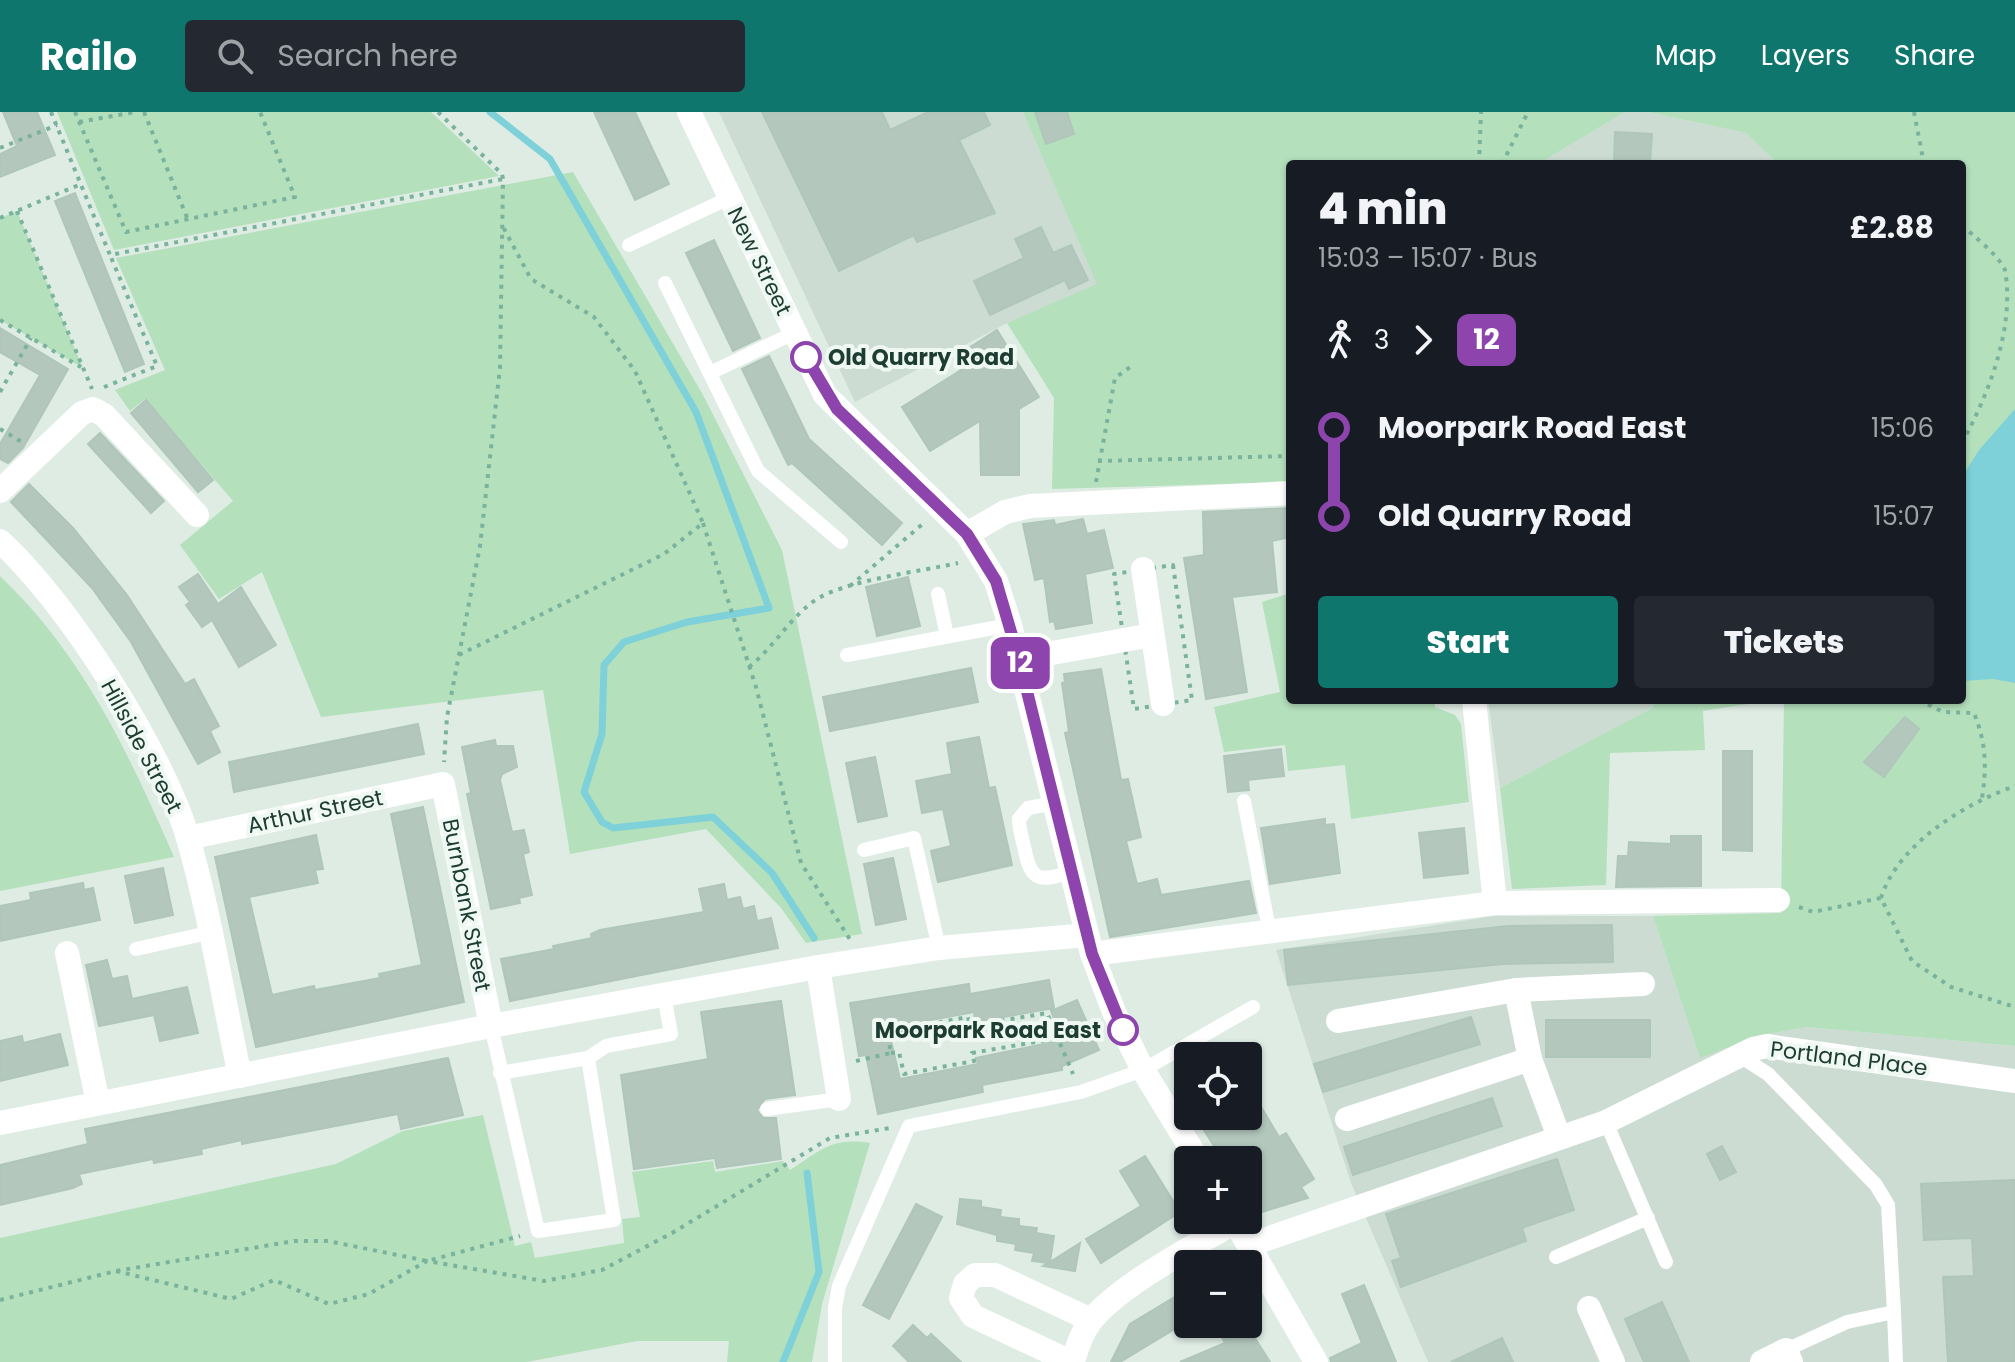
<!DOCTYPE html>
<html lang="en">
<head>
<meta charset="utf-8">
<style>
	:root { --surface:#171b24; --page:#242831; --text:#f1f3f6; --muted:#9ea1a6; --accent:#0f766e }
	body { margin:0; font-family:Poppins,sans-serif; background:var(--page); color:var(--text); height:100vh; display:flex; flex-direction:column; font-size:30px; white-space:nowrap }
	* { box-sizing:border-box; margin:0 }
	p { font-size:26px; color:var(--muted) }
	.icon { flex:none; width:44px; height:44px; fill:none; stroke:currentColor; stroke-width:2; stroke-linecap:round; stroke-linejoin:round }
	.map { position:relative; flex:1; overflow:hidden }
	.drawer { position:absolute; left:1286px; top:48px; width:680px; height:544px; display:flex; flex-direction:column; background:var(--surface); border-radius:8px; box-shadow:0 2px 6px #0004 }
	.drawer>* { flex:none }
	.badge { padding:0 16px; border-radius:12px; font-size:28px; line-height:52px }
	.fabs { position:absolute; left:1174px; top:930px; display:grid; gap:16px }
	.fabs a { display:grid; place-items:center; width:88px; height:88px; border-radius:8px; background:var(--surface); box-shadow:0 2px 6px #0004; font-size:40px }
	.map>.badge { position:absolute; translate:-50% -50%; box-shadow:0 0 0 4px #fff }
	.legs { display:flex; align-items:center; gap:12px; height:88px; padding:0 32px; font-size:26px }
	.legs p { margin-inline-start:auto }
	.summary { display:flex; align-items:center; justify-content:space-between; height:136px; padding:0 32px }
	h1 { font-size:44px; font-weight:800; line-height:60px }
	.action { display:flex; gap:16px; margin-top:auto; padding:16px 32px }
	.action a { flex:1; height:92px; border-radius:8px; background:var(--accent); color:#fff; font-size:32px; font-weight:800; line-height:92px; text-align:center }
	.action a+a { background:var(--page); color:var(--text) }
	ul { padding:0 32px; list-style:none }
	li { display:flex; align-items:center; gap:28px; height:88px; font-size:30px }
	li i { display:grid; place-items:center; width:12px; height:100%; margin:0 10px; background:currentColor }
	li i::after { content:''; width:20px; height:20px; margin:-10px; border:6px solid; border-radius:50%; background:var(--surface) }
	li p { margin-inline-start:auto }
	li:first-child i { background:linear-gradient(#0000 50%,currentColor 0) }
	li:last-child i { background:linear-gradient(currentColor 50%,#0000 0) }
	header { display:flex; align-items:center; gap:48px; box-sizing:border-box; height:112px; padding:0 40px; background:var(--accent); color:#fff }
	header strong { font-size:38px }
	nav { display:flex; gap:44px; margin-inline-start:auto; font-size:28px }
	.search { width:560px; height:72px; background:var(--page); display:flex; align-items:center; gap:20px; box-sizing:border-box; padding:0 28px; border-radius:8px; color:var(--muted); font-size:30px }
	.map>svg:first-child { display:block }
</style>
</head>
<body>
<header>
<strong>Railo</strong>
<div class="search"><svg class="icon" aria-label="search" viewBox="0 0 24 24"><circle cx="10" cy="10" r="6"/><path d="M15 15l6 6"/></svg>Search here</div>
<nav><a>Map</a><a>Layers</a><a>Share</a></nav>
</header>
<div class="map">
<svg width="2015" height="1250" viewBox="0 0 2015 1250">
	<rect width="100%" height="100%" fill="#deece4"/>
	<!-- built -->
	<g fill="#ccdcd3">
		<path d="M719,0h304l75,172 -91,39 -152,79z"/>
		<path d="M1625,0h23l98,21 32,31h-240z"/>
		<path d="M1488,588h162l4,7 -154,81z"/>
		<path d="M1494,804h159l47,141 57,-21 50,-9 208,19v316h-587l-77,-179 -75,-233z"/>
	</g>
	<!-- green -->
	<g fill="#b4e0bc">
		<path d="M57,0h374l68,64 -385,74z"/>
		<path d="M1023,0h602l-87,52h-248v318l-238,7 2,-91 -47,-75 90,-39z"/>
		<path d="M1648,0h367v934l-208,-19 -50,9 -57,22 -47,-142 128,-3 3,-213h178v-536h-184l-32,-31z"/>
		<path d="M573,60l130,223 79,155 80,384 -56,9 -25,-35 -75,-79 -136,25 -27,-164 -222,27 -59,-145 -43,27 -39,-54 53,-44 -88,-102 -15,12 -15,-21 50,-20 -49,-112z"/>
		<path d="M17,99l66,157 -83,-48v-102z"/>
		<path d="M0,464c83,79 129,178 174,281l-174,34z"/>
		<path d="M1290,481v107h144l1,7 20,8 6,9 8,78 -118,17 -6,-54 -57,6 -3,-26 -61,7 -10,-45 66,-15 -18,-90z"/>
		<path d="M1650,588h123l-70,11 2,39 -95,3 -4,132 -94,4 -12,-101 154,-81z"/>
		<path d="M483,1003l32,131 16,-4 4,16 89,-15 -2,-24 18,-2 -8,-45 81,-11 2,11 68,-11 7,9c31,-20 42,-33 80,-27l-48,161 -10,58h-85l2,-21h-92l-110,21h-527v-124l336,-74 67,-33z"/>
	</g>
	<!-- water -->
	<path fill="#7ed1d8" d="M2015,297v274l-22,-4 -31,2v-204l17,-27z"/>
	<g fill="none" stroke-linecap="round" stroke-linejoin="round">
		<!-- stream -->
		<g stroke="#7ed1d8" stroke-width="7">
			<path d="M490,0l60,47 146,253 73,196 -82,14 -63,20 -20,23 -2,69 -18,58 18,30 11,6 100,-11 59,56 42,65"/>
			<path d="M783,1250l36,-90 -12,-99"/>
		</g>
	</g>
	<!-- building -->
	<g fill="#b3c7bd" stroke="#b0c6bb" stroke-width="2">
		<path d="M3,0h34l18,43 -55,22v-23l17,-8z"/>
		<path d="M594,0h41l34,72 -34,16z"/>
		<path d="M762,0h120l8,18 38,-18h56l6,13 -31,15 36,73 -78,29 -3,-7 -75,36z"/>
		<path d="M1035,0h32l7,22 -28,10z"/>
		<path d="M1615,20l37,2 -2,30h-36z"/>
		<path d="M75,81l69,171 -19,8 -70,-171z"/>
		<path d="M1041,115l12,26 18,-8 17,35 -19,9 -4,-9 -75,35 -16,-34 50,-23 -9,-19z"/>
		<path d="M714,128l46,98 -27,13 -47,-98z"/>
		<path d="M0,216l68,41 -45,79 -15,15 -8,-4v-15l40,-69 -40,-23z"/>
		<path d="M997,218l42,67 -20,12v66h-38l-1,-54 -50,30 -28,-44 59,-37 -8,-12z"/>
		<path d="M769,244l40,83 93,84 -20,22 -90,-82 -4,2 -46,-96z"/>
		<path d="M146,288l67,80 -15,12 -67,-79z"/>
		<path d="M100,321l64,68 -13,12 -63,-69z"/>
		<path d="M29,372l44,44 54,67 58,89 9,-5 25,47 -9,5 10,21 -22,12 -67,-122 -39,-54 -81,-86z"/>
		<path d="M1290,396v29l-18,4 5,51 -45,5 15,95 -41,7 -22,-141 20,-3 -1,-43z"/>
		<path d="M1083,407l4,15 17,-4 9,38 -28,6 7,49 -36,6 -2,-8 -4,1 -6,-44 -9,2 -12,-56 31,-4 1,5z"/>
		<path d="M198,462l20,30 23,-17 35,58 -37,22 -27,-47 -10,7 -16,-22 4,-3 -11,-15z"/>
		<path d="M908,465l12,49 -43,10 -11,-49z"/>
		<path d="M971,556l7,34 -148,29 -7,-34z"/>
		<path d="M1101,557l20,111 7,-1 13,58 -15,4 11,43 20,-5 4,16 88,-14 7,32 -146,24 -45,-204 4,-1 -7,-49 3,-1 -1,-8z"/>
		<path d="M1905,605l14,12 -35,48 -20,-15z"/>
		<path d="M418,612l6,30 -190,38 -5,-30z"/>
		<path d="M979,625l10,51 6,-1 17,78 -74,17 -7,-31 20,-5 -8,-37 -21,4 -6,-32 36,-7 -5,-31z"/>
		<path d="M495,628l1,6h17l4,21 -15,7 -2,6 12,52 12,-2 5,22 -6,2 9,41 -13,3 1,5 -29,6 -24,-115 4,-1 -9,-46z"/>
		<path d="M1281,637l3,27 -36,4 1,10 -21,2 -4,-36z"/>
		<path d="M1723,639h29v100l-29,-1z"/>
		<path d="M875,645l12,59 -29,6 -12,-59z"/>
		<path d="M423,695l41,195 -208,45 -41,-190 101,-22 7,34 -8,1 3,13 -69,14 23,98 42,-9 1,4 65,-12 -1,-4 43,-9 -31,-151z"/>
		<path d="M1325,707v6l9,-1 6,49 -70,11 -9,-56z"/>
		<path d="M1464,716l4,45 -44,5 -5,-45z"/>
		<path d="M1671,724h30v50l-85,1 2,-31h10l1,-14 42,2z"/>
		<path d="M893,746l13,61 -30,6 -12,-61z"/>
		<path d="M163,756l10,47 -38,8 -10,-47z"/>
		<path d="M83,771l1,7 9,-2 7,32 -100,21v-35l31,-6 -1,-7z"/>
		<path d="M724,772l3,16 13,-3 3,12 11,-3 3,15 14,-3 7,30 -268,53 -9,-42 53,-10 -1,-3 39,-8 -1,-4 9,-4 104,-18 -5,-23z"/>
		<path d="M1612,813l1,37 -110,2 -215,21 -4,-35 224,-24z"/>
		<path d="M107,848l5,19 15,-3 5,23 55,-12 11,46 -38,8 -6,-26 -55,11 -13,-61z"/>
		<path d="M1049,868l5,28 -79,14 -1,-10 -86,16 12,51 78,-15 -2,-6 87,-18 -12,-29 26,-11 22,50 -37,16v4l-80,15 1,7 -105,22 -12,-59 -7,1 -9,-53 119,-19 1,10z"/>
		<path d="M781,889l14,94 -30,4 -8,11 6,8h13l5,41 -64,9 -2,-10 -81,11 -13,-94 87,-16 -7,-47z"/>
		<path d="M1471,905l9,27 -157,48 -9,-28z"/>
		<rect x="1546" y="908" width="104" height="37"/>
		<path d="M60,922l8,31 -68,16v-40l22,-5 1,7z"/>
		<path d="M448,946l15,57 -62,14 -3,-15 -156,30v-4l-41,9 1,5 -48,9 -1,-4 -74,15 3,10 -9,4 -73,17v-40l88,-21 -3,-15z"/>
		<path d="M1248,973l31,52 7,-4 28,46 -13,8 7,11 -53,16 -7,-12v-42h-25l-28,-44h53z"/>
		<path d="M1492,986l10,28 -149,49 -9,-28z"/>
		<path d="M1722,1034l14,26 -16,8 -13,-26z"/>
		<path d="M1145,1044l35,56 -79,51 -15,-24 55,-33 -21,-35z"/>
		<path d="M1557,1047l17,51 -52,18 4,13 -125,46 -9,-26 9,-3 -15,-44z"/>
		<path d="M2015,1068v182h-67l-5,-85 31,-1 -2,-38 -48,2 -3,-56z"/>
		<path d="M960,1087l21,2v6l20,3 -1,7 19,2v7l18,2 -1,5 18,3 -4,26 30,-19 -5,28 -32,-5 5,-3 -16,-2 2,-8 -19,-3 1,-6 -19,-3v-6l-40,-11z"/>
		<path d="M916,1092l26,13 -53,102 -26,-14z"/>
		<path d="M1364,1173l32,77h-65l-1,-4 32,-15 -20,-49z"/>
		<path d="M1188,1177v32l-68,41h-9l19,-38z"/>
		<path d="M1662,1190l27,60h-45l-19,-43z"/>
		<path d="M1215,1212h31l24,38h-90l45,-19z"/>
		<path d="M913,1213l14,13 4,-4 30,28h-52l-16,-16z"/>
		<path d="M1502,1226l11,24h-62z"/>
	</g>
	<g fill="none" stroke-linecap="round" stroke-linejoin="round">
		<!-- path -->
		<g stroke="#7ab39d" stroke-width="4" stroke-dasharray="4 6" stroke-linecap="butt">
			<path d="M51,0l59,143 393,-76"/>
			<path d="M75,0l51,120 169,-35 -35,-85"/>
			<path d="M144,0l44,108"/>
			<path d="M438,0l64,62 1,5 -3,189 -20,178 -33,171 -3,45"/>
			<path d="M1914,0l10,52"/>
			<path d="M79,10l56,-10"/>
			<path d="M0,36l57,-23"/>
			<path d="M1479,52l2,-52"/>
			<path d="M1502,52l26,-52"/>
			<path d="M17,99l75,178"/>
			<path d="M0,106l81,-34"/>
			<path d="M1962,113c12,12 36,29 43,45 10,58 -16,123 -43,173"/>
			<path d="M0,208l81,47"/>
			<path d="M104,275l53,-21 -47,-111"/>
			<path d="M0,280l31,-54"/>
			<path d="M0,317l22,13"/>
			<path d="M1098,349l192,-5"/>
			<path d="M1096,370l19,-104 18,-13"/>
			<path d="M703,411l53,164 45,176 50,78"/>
			<path d="M1173,453l19,135 -58,9 -20,-135z"/>
			<path d="M850,474l75,-64"/>
			<path d="M459,543l205,-101 39,-31 -68,-152 -41,-54 -63,-38 -29,-54"/>
			<path d="M749,555c25,-20 39,-47 65,-66 27,-20 109,-30 144,-38"/>
			<path d="M1919,588l24,12 31,1c12,30 13,53 8,85"/>
			<path d="M1881,786c17,-54 83,-94 134,-112"/>
			<path d="M1799,795l14,5 68,-14 31,63 39,26 64,20"/>
			<path d="M891,941l8,-1 5,22 70,-13 -2,-8 86,-15"/>
			<path d="M856,949l35,-8 -4,-21 81,-15 2,9 77,-13 26,61"/>
			<path d="M116,1159l115,28 43,-19 55,24 40,-10 58,-33 117,20 58,-11 70,-37 158,-95 60,-10"/>
			<path d="M0,1188l116,-29 178,-30h34l99,20 93,-25"/>
		</g>
		<!-- service -->
		<g stroke="#fff" stroke-width="14">
			<path d="M629,133l100,-47"/>
			<path d="M665,171l93,188 83,71"/>
			<path d="M710,261l84,-40"/>
			<path d="M938,482l9,42"/>
			<path d="M847,543l163,-30"/>
			<path d="M1244,689l25,128"/>
			<path d="M1055,691l-27,5 -9,11c0,11 4,22 6,32 7,34 18,29 47,21"/>
			<path d="M864,738l50,-12 25,110"/>
			<path d="M136,837l72,-16"/>
			<path d="M491,914l47,205 76,-11 -26,-162"/>
			<path d="M1740,944l28,18 108,111 12,20 6,107"/>
			<path d="M500,961l88,-15 18,-12 65,-12 -7,-39"/>
			<path d="M767,997l72,-10"/>
			<path d="M1606,1010l60,140"/>
			<path d="M1556,1145l92,-39"/>
			<path d="M1786,1238l61,-28 47,-10 2,50"/>
			<path d="M835,1250v-54l4,-22 70,-160 172,-34 62,-22 110,-63"/>
		</g>
		<!-- minor -->
		<g stroke="#fff" stroke-width="24">
			<path d="M0,379l82,-78 11,-4 11,6 93,100"/>
			<path d="M967,422l38,-22 25,-6 260,-13"/>
			<path d="M0,429c67,61 162,210 188,297 22,76 35,160 52,238"/>
			<path d="M1143,457l20,135"/>
			<path d="M1019,547l133,-24"/>
			<path d="M1474,588l21,203"/>
			<path d="M188,726l255,-54 48,242"/>
			<path d="M67,841l31,150"/>
			<path d="M1092,842l403,-51 283,-3"/>
			<path d="M818,855l21,132"/>
			<path d="M1516,878l14,69 29,78"/>
			<path d="M1338,909l178,-31 127,-6"/>
			<path d="M1347,1007l183,-60"/>
			<path d="M0,1011l491,-97 327,-59 121,-19 148,-13"/>
			<path d="M1249,1133l357,-123 147,-73 14,-3 248,35"/>
			<path d="M1589,1196l24,54"/>
			<path d="M1071,1250l-98,-46 -12,-18 4,-14 10,-9h20l96,45"/>
			<path d="M1073,1250c4,-15 8,-28 17,-40 27,-36 105,-76 145,-100"/>
			<path d="M1762,1250l24,-12 5,12"/>
		</g>
		<!-- tertiary -->
		<g stroke="#fff" stroke-width="24">
			<path d="M689,0l136,283 142,139 29,47 14,44 82,329 22,58 29,58 55,90"/>
			<path d="M1234,1108l82,142"/>
		</g>
	</g>
	<g fill="none" stroke-linecap="round" stroke-linejoin="round">
		<defs>
			<path id="line-1" d="M806,245l31,52 130,125 29,47 23,78 73,295 31,76"/>
		</defs>
		<!-- line-1 casing -->
		<use href="#line-1" stroke="#fff" stroke-width="18"/>
		<!-- line-1 -->
		<use href="#line-1" stroke="#8e44ad" stroke-width="12"/>
	</g>
	<!-- markers -->
	<g fill="#fff" stroke="#8e44ad" stroke-width="4">
		<circle cx="806" cy="245" r="14"/>
		<circle cx="1123" cy="918" r="14"/>
	</g>
	<g text-anchor="middle" stroke-width="8" stroke-linejoin="round" paint-order="stroke">
		<!-- street labels -->
		<g font-size="22" fill="#1d3d32" stroke="#eff8f3">
			<text transform="translate(760 149) rotate(64)" y="8">New Street</text>
			<text transform="translate(142 634) rotate(62)" y="8">Hillside Street</text>
			<text transform="translate(315 699) rotate(-12)" y="8">Arthur Street</text>
			<text transform="translate(467 793) rotate(79)" y="8">Burnbank Street</text>
			<text transform="translate(1849 946) rotate(7)" y="8">Portland Place</text>
		</g>
		<!-- stop labels -->
		<g font-size="22" font-weight="bold" fill="#1d3d32" stroke="#eff8f3" text-anchor="start">
			<text x="828" y="253">Old Quarry Road</text>
			<text x="1101" y="926" text-anchor="end">Moorpark Road East</text>
		</g>
	</g>
</svg>
<div class="fabs">
<a><svg class="icon" aria-label="locate" viewBox="0 0 24 24"><circle cx="12" cy="12" r="6"/><path d="M12 2v4M12 18v4M2 12h4M18 12h4"/></svg></a>
<a>+</a>
<a>−</a>
</div>
<b class="badge" style="left:1020px;top:551px;background:#8e44ad;color:#fff">12</b>
<section class="drawer">
<div class="summary"><div><h1>4 min</h1><p>15:03 – 15:07 · Bus</p></div><b>£2.88</b></div>
<div class="legs"><svg class="icon" aria-label="walk" viewBox="0 0 24 24"><circle cx="13" cy="4" r="2"/><path d="M13 8l-2 6 4 7M11 14l-3 7M7 12l3-4h3l4 4"/></svg>3<svg class="icon" aria-label="forward" viewBox="0 0 24 24"><path d="M9 5l7 7-7 7"/></svg><b class="badge" style="background:#8e44ad;color:#fff">12</b></div>
<ul>
<li><i style="color:#8e44ad"></i><b>Moorpark Road East</b><p>15:06</p></li>
<li><i style="color:#8e44ad"></i><b>Old Quarry Road</b><p>15:07</p></li>
</ul>
<div class="action"><a>Start</a><a>Tickets</a></div>
</section>
</div>
</body>
</html>
